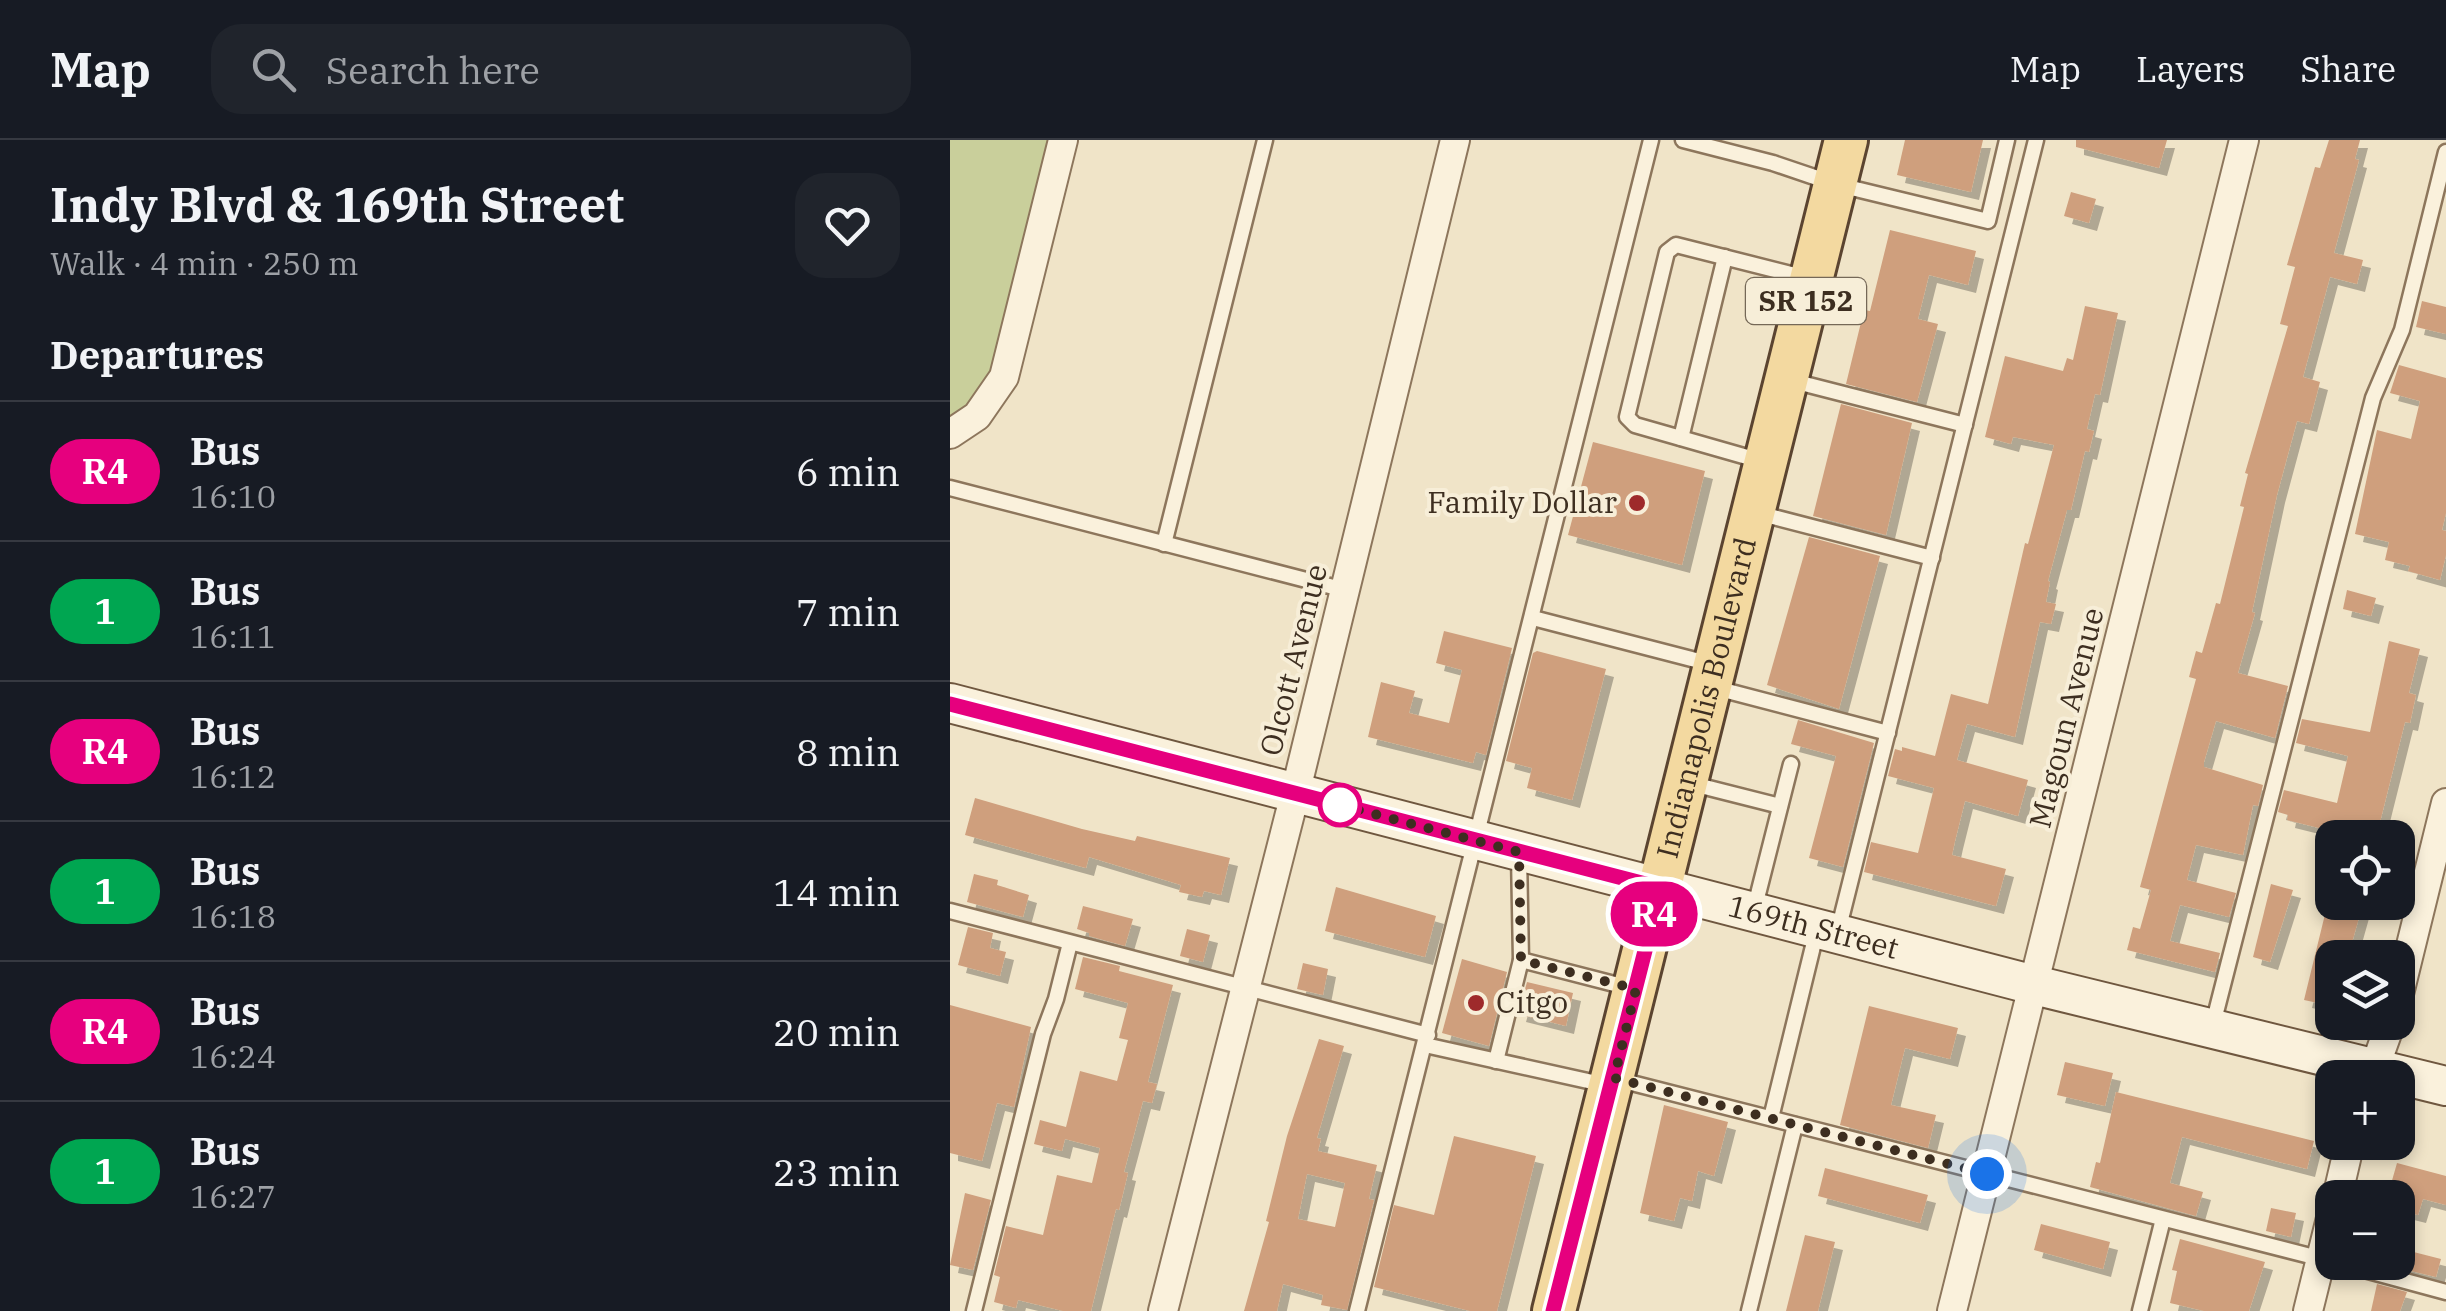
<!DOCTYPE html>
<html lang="en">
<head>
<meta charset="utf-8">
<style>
	:root { --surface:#171b24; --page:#20242c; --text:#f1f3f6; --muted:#9ea1a6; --line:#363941 }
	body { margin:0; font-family:"IBM Plex Serif",serif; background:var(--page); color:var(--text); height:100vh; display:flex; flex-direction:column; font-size:38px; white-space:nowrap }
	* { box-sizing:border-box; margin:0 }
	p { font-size:32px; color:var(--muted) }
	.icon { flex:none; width:55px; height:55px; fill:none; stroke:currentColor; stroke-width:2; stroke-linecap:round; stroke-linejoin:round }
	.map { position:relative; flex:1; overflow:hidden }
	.sheet { display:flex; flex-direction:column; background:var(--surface); width:950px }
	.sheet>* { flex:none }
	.badge { padding:0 20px; border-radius:32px; font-size:35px; line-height:65px }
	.controls { position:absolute; left:1365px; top:680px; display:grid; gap:20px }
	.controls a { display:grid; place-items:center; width:100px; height:100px; border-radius:20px; background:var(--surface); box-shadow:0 5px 15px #0003; font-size:50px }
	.you { position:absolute; width:50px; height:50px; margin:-25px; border:8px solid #fff; border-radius:50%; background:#1a73e8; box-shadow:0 0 0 15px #1a73e833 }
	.map>.badge { position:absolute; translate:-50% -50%; box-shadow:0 0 0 5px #fff }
	h2 { padding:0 50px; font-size:38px; line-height:90px }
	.round { display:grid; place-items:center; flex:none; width:105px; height:105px; border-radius:30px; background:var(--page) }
	.overview { display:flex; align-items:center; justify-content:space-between; height:170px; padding:0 50px }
	h1 { font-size:48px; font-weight:700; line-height:75px }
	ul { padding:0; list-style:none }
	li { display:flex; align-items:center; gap:30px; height:140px; padding:0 50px; border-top:2px solid var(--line) }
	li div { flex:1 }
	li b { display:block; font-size:38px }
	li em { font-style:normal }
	li .badge { min-width:110px; font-weight:700; text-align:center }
	header { display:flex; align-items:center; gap:60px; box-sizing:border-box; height:140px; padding:0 50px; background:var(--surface); border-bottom:2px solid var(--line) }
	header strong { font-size:48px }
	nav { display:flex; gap:55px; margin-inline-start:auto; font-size:35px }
	.search { width:700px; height:90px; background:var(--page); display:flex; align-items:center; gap:25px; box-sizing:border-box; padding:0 35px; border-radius:30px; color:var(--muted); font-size:38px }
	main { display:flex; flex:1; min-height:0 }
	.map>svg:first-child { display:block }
</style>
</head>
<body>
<header>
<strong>Map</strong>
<div class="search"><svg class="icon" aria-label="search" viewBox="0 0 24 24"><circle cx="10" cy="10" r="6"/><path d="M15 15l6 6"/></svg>Search here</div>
<nav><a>Map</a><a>Layers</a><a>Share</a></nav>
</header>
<main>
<section class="sheet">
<div class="overview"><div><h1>Indy Blvd &amp; 169th Street</h1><p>Walk · 4 min · 250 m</p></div><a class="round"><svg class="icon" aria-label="heart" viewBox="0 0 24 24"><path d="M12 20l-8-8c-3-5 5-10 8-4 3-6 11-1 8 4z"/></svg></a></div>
<h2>Departures</h2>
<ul>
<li><span class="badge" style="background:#e6007e;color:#fff">R4</span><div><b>Bus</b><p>16:10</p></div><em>6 min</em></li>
<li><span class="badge" style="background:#00a651;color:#fff">1</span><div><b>Bus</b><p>16:11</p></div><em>7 min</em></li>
<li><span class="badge" style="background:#e6007e;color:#fff">R4</span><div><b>Bus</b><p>16:12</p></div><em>8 min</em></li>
<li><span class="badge" style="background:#00a651;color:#fff">1</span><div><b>Bus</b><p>16:18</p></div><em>14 min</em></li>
<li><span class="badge" style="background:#e6007e;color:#fff">R4</span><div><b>Bus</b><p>16:24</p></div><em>20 min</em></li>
<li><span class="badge" style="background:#00a651;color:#fff">1</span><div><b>Bus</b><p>16:27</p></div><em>23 min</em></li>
</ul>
</section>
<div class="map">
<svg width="1496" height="1171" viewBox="0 0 1496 1171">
	<defs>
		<filter id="shadow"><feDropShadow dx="8" dy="8" stdDeviation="0" flood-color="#0004"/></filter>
	</defs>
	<rect width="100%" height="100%" fill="#f0e4c8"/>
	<!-- green -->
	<path fill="#c9cf9b" d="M0,0h101l-58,233 -14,25 -29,22z"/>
	<!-- building -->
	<g fill="#cf9f7d" fill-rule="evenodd" filter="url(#shadow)">
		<path d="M955,0h78l-12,52 -74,-17z"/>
		<path d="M1126,0h91l-8,28 -83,-21z"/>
		<path d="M1379,0h31l-5,19 4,1 -25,93 29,7 -6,24 -27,-7 -27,100 17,5 -11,42 -12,-3 -20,74 -25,117 3,1 -17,60 50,13 -13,52 -59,-17 -12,41v5l59,18 -5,21 -5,-1 -10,50 -47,-10 -9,35 49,13 -7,24 -49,-12 -10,36 50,12 -5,19 -88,-22 6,-23 7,2 11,-39 -11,-3 56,-208 -7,-2 7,-26 6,2 14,-50 4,1 24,-97 -4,-1 8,-32 -3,-1 43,-147 -8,-2 15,-57 -8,-2 28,-98 5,1z"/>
		<path d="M1121,52l25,7 -7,24 -25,-7z"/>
		<path d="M940,90l86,21 -8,34 -39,-10 -11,44 20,5 -21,78 -71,-18 18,-74 6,1z"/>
		<path d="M1472,161l24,6v27l-30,-7z"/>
		<path d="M1135,166l33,7 -18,82 -5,-1 -8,35 7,2 -5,21 -4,-1 -14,59h-4l-19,71 2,1 -4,20 10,2 -5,20 -11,-2 -25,115 -48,-13 -10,36 71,20 -10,36 -53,-15 -10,40 -3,14 54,14 -10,37 -132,-34 7,-30 47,11 11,-45 5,-20 -46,-12 7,-27 7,2v-4l33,9 16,-62 37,10 37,-161 3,1 26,-99 -41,-8 -2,7 -26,-7 20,-81 58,15 4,-13 6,2z"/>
		<path d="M1449,225l47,13v135l-4,17 4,1v24l-6,25 -32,-9 2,-5 -25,-6 4,-18 -34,-8 22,-104 34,9 9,-38 -30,-8z"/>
		<path d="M891,264l71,19 -26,112 -73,-19z"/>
		<path d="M643,302l112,29 -23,94 -114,-30z"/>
		<path d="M859,397l71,19 -41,153 -72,-24z"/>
		<path d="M1397,450l29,8 -5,18 -28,-7z"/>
		<path d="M494,491l68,17 -26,107 -10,-3 -3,11 -105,-26 13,-55 34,9 -6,22 40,10 13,-53 -26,-7z"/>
		<path d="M1439,501l31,8 -11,44 7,2 -6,28 -5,-1 -29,116h-17l-72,-18 1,-5 -10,-3 6,-22 53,13 11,-47 -52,-13 6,-24 68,13z"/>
		<path d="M587,511l69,18 -34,131 -45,-12 5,-20 -26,-7 27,-108z"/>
		<path d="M848,580l76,23 -31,124 -34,-9 27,-102 -45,-12z"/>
		<path d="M25,658l107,31 53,12 2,-5 93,22 -9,37 -17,-4 -2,6 -23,-5 2,-7 -92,-28 -3,11 -121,-33z"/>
		<path d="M24,734l24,6 -1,5 32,10 -6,22 -56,-15z"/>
		<path d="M1321,744l22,6 -23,72 -17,-5z"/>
		<path d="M386,747l100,29 -11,41 -100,-26z"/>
		<path d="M1379,758l3,4 30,5 -11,39 -19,-5v65l-28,-6z"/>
		<path d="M133,766l50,13 -8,27 -36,-10v-3l-12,-4z"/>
		<path d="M18,787l25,6 -3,15 16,4 -6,24 -42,-11z"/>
		<path d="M237,789l23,6 -7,27 -23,-6z"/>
		<path d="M133,817l37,9 -1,5 54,14 -25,97 9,2 -5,19 -9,-2 -19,71 4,1 -9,37 -3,-1 -25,102h-28l-45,-11 -2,8 -22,-6 6,-25 -6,-2 12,-49 37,9 14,-60 35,8 8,-35 -35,-9 -3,12 -28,-7 6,-24 26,7 14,-56 37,10 11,-41 -9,-2 9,-35 -53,-14z"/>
		<path d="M512,819l45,13 -18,74 -47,-13z"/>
		<path d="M353,823l25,6 -5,26 -26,-6z"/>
		<path d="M577,842l46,11 -7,33 -48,-12z"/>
		<path d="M0,865l81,22 -17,80 -17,-4 -15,58 -32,-8z"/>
		<path d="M919,866l89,22 -8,31 -45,-11 -14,57 45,10 -8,33 -88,-23z"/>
		<path d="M369,899l25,7 -27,92 4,1 -3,12 59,14 -8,34 5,1 -27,110 -26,-5 2,-10 -40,-11 -6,27h-33l25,-89 -3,-1 21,-85zM357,1034l38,9 -10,44 -37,-8z"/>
		<path d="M1115,922l48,11 -8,33 -48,-11z"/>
		<path d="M1166,952l198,49 -7,28 -125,-32 -12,46 33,9 -7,24 -106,-29 6,-25 4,1z"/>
		<path d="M714,965l64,17 -14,54 -16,-5 -6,30 -12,-3 -6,23 -34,-8z"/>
		<path d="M504,996l82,20 -39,155h-27l-96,-24 20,-82 40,10z"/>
		<path d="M1447,1023l49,13v29l-23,-6 -5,16 -20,-5v-12h-11z"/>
		<path d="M875,1028l103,27 -8,28 -102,-27z"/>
		<path d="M15,1053l26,7 -18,70 -23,-5z"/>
		<path d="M1321,1068l25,5 -5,24 -25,-6z"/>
		<path d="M1091,1084l69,18 -7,27 -69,-19z"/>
		<path d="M855,1095l30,7 -17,69h-32z"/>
		<path d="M1230,1099l85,23 -16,49h-45l-34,-8 7,-32 -5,-1z"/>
		<path d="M1448,1108l43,11 -5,18 -54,-13 16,-2z"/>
		<path d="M1427,1144l30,8 -7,19h-29z"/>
	</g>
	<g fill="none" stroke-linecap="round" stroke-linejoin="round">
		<defs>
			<g id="lane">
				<path d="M733,0l90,23 62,21 153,37 19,-81"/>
				<path d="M843,241l172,44"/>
				<path d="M731,298l44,-181"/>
				<path d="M811,321l-126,-36 -8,-8 40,-165 9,-7 131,33"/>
				<path d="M0,348l395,102"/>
				<path d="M808,373l174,45"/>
				<path d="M214,404l101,-404"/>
				<path d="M583,478l178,46"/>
				<path d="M762,547l176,46"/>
				<path d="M739,643l91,23"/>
				<path d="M804,770l37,-146"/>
				<path d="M0,771l478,124"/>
				<path d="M888,791l198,-791"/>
				<path d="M571,820l109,28"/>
				<path d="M1262,888l161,-630 29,-68 44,-178"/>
				<path d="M475,905l181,40"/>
				<path d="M546,921l25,-101 -2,-105"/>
				<path d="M666,939l706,180"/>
				<path d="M821,978l46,-188"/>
				<path d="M1385,1122l111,30"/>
				<path d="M24,1171l69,-277 13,-35 14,-56"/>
				<path d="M407,1171l294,-1171"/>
				<path d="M799,1171l46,-186"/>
				<path d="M1190,1171l23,-92"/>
			</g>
			<g id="street">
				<path d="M0,294l27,-18 27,-39 59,-237"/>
				<path d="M1448,858l48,-195"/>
				<path d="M1421,938l20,-56"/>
				<path d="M1387,1058l13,-56"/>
				<path d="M213,1171l132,-517 160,-654"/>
				<path d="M1002,1171l292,-1171"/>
				<path d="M1358,1171l24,-97"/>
			</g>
			<g id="secondary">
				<path id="s1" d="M0,563l1084,282 412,101"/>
			</g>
			<g id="primary">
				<path id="s2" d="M604,1171l292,-1171"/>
			</g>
		</defs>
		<!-- lane casing -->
		<use href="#lane" stroke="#8d765c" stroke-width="19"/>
		<!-- street casing -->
		<use href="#street" stroke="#8d765c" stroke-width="32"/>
		<!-- secondary casing -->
		<use href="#secondary" stroke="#6f573f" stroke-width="42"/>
		<!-- primary casing -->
		<use href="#primary" stroke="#5b4430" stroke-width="48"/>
		<!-- lane -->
		<use href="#lane" stroke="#faf1dc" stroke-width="14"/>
		<!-- street -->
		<use href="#street" stroke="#faf1dc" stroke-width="28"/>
		<!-- secondary -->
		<use href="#secondary" stroke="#faf1dc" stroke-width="38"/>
		<!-- primary -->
		<use href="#primary" stroke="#f3d9a0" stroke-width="42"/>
	</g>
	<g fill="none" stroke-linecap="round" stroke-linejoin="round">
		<defs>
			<path id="line" d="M0,564l711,184 -108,423"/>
		</defs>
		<!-- line casing -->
		<use href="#line" stroke="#fff" stroke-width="22"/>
		<!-- line -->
		<use href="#line" stroke="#e6007e" stroke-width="15"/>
		<!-- walk -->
		<path stroke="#3d2e20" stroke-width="10" stroke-dasharray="0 18" d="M390,665l-8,-2 187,49 2,108 115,29 -22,89 373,96"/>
	</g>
	<!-- markers -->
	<g fill="#9e2a2b" stroke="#f7eed8" stroke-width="4">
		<circle cx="687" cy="363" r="10"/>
		<circle cx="526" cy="863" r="10"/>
	</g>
	<circle fill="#fff" stroke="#e6007e" stroke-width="5" cx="390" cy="665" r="20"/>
	<g text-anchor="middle" stroke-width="8" stroke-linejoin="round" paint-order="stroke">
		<!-- shield labels -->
		<rect fill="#f7eed8" stroke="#756857" stroke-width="2.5" x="796" y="138" width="120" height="46" rx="8"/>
		<g font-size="28" font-weight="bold" fill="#3d2e20">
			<text x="856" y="171">SR 152</text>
		</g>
		<!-- poi labels -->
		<g font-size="30" fill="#3d2e20" stroke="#f7eed8" text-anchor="end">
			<text x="667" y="373">Family Dollar</text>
			<text x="546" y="873" text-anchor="start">Citgo</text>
		</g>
		<!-- street labels -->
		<g font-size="30" fill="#3d2e20" stroke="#f7eed8">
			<text transform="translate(344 520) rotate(-76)" y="10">Olcott Avenue</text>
			<text dy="10" stroke="none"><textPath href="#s2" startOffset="632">Indianapolis Boulevard</textPath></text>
			<text transform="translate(1117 578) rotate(-76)" y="10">Magoun Avenue</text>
			<text dy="10" stroke="none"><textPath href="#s1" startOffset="892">169th Street</textPath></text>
		</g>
	</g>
</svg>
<div class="controls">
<a><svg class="icon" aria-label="locate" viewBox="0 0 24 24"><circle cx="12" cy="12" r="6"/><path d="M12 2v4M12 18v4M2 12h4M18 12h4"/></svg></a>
<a><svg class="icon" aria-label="layers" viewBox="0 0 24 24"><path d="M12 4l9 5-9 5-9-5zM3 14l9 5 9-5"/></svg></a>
<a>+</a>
<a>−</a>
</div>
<div class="you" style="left:1037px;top:1034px"></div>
<b class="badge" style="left:704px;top:774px;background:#e6007e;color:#fff">R4</b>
</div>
</main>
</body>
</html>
